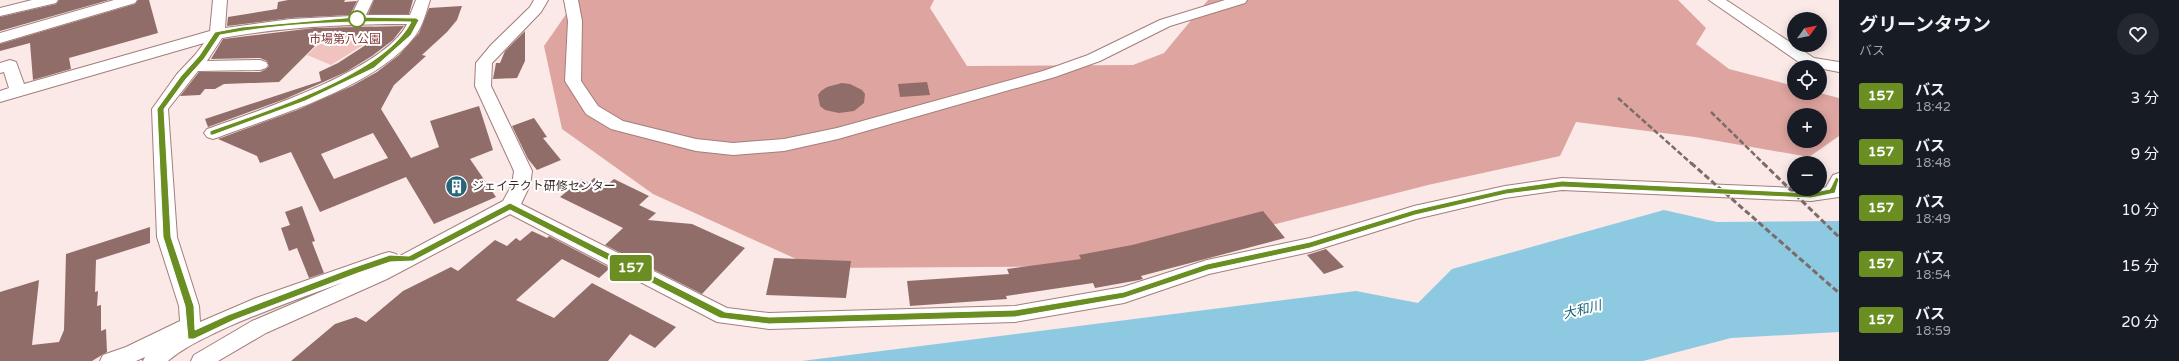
<!DOCTYPE html>
<html lang="ja">
<head>
<meta charset="utf-8">
<style>
	:root { --surface:#171b24; --page:#242831; --text:#f1f3f6; --muted:#9ea1a6 }
	body { margin:0; font-family:"Varela Round","Noto Sans JP",sans-serif; background:var(--page); color:var(--text); height:100vh; display:flex; flex-direction:column; font-size:15px; white-space:nowrap }
	* { box-sizing:border-box; margin:0 }
	p { font-size:13px; color:var(--muted) }
	.icon { flex:none; width:22px; height:22px; fill:none; stroke:currentColor; stroke-width:2; stroke-linecap:round; stroke-linejoin:round }
	.map { position:relative; flex:1; overflow:hidden }
	.details { display:flex; flex-direction:column; background:var(--surface); width:340px }
	.details>* { flex:none }
	.badge { padding:0 8px; border-radius:3px; font-size:14px; line-height:26px }
	.needle { width:26px; rotate:57deg }
	.buttons { position:absolute; left:1787px; top:12px; display:grid; gap:8px }
	.buttons a { display:grid; place-items:center; width:40px; height:40px; border-radius:50%; background:var(--surface); box-shadow:0 2px 10px #0003; font-size:20px }
	.map>.badge { position:absolute; translate:-50% -50%; box-shadow:0 0 0 2px #fff }
	.round { display:grid; place-items:center; flex:none; width:42px; height:42px; border-radius:21px; background:var(--page) }
	.headline { display:flex; align-items:center; justify-content:space-between; height:68px; padding:0 20px }
	h1 { font-size:19px; font-weight:700; line-height:30px }
	ul { padding:0; list-style:none }
	li { display:flex; align-items:center; gap:12px; height:56px; padding:0 20px }
	li div { flex:1 }
	li b { display:block; font-size:15px }
	li em { font-style:normal }
	li .badge { min-width:44px; font-weight:700; text-align:center }
	main { display:flex; flex:1; min-height:0 }
	.map>svg:first-child { display:block }
</style>
</head>
<body>
<main>
<div class="map">
<svg width="1839" height="361" viewBox="0 0 1839 361">
	<rect width="100%" height="100%" fill="#fae9e7"/>
	<!-- green -->
	<path fill="#f0c3bf" d="M339,25l34,1 -10,13 8,1 -40,25 -24,-10z"/>
	<!-- forest -->
	<path fill="#dea4a0" fill-rule="evenodd" d="M576,0h358l-4,8 37,58 166,-1 31,-12 44,-53h470l28,28 -10,16 33,25 65,17v7h26l19,5v38l-30,21 -114,-20 -119,-15 -16,34 -132,29 -316,81 -296,2 -163,-74 -91,-65 -18,-83zM1794,115h26v26h-26z"/>
	<!-- water -->
	<path fill="#8dc9e0" d="M1664,210l53,12 122,-1v111l-108,6 -88,23h-841l554,-70 62,12 34,-34z"/>
	<!-- building -->
	<g fill="#916d6a" fill-rule="evenodd">
		<path d="M59,0h50l-109,31v-14l56,-13z"/>
		<path d="M138,0h11l9,33 -89,25 2,11 -38,11 -3,-37 -30,8v-7l135,-40z"/>
		<path d="M288,0h57l-1,2 13,-1 -7,14 -59,3 -64,8 1,-9 49,-8 1,-7z"/>
		<path d="M374,0h39l-4,14h-41z"/>
		<path d="M462,6l-5,14 -10,12 -25,23 4,1 -32,29 -13,24 30,49 28,-11 -9,-26 49,-15 14,44 -23,9 26,38 -62,27 -28,-47 -86,35 -29,-60 -31,11 -3,-7 -39,-17 79,-29 55,-24 25,-14 22,-17 20,-22 10,-25zM373,133l15,25 -54,21 -13,-25z"/>
		<path d="M404,26l-11,14 -21,16 -26,16 -61,27 -77,28 -3,-8 116,-38 -2,-9 19,-9 37,-24 -49,-4 -47,47 -55,2 -9,5h-10l-5,6 -20,1 19,-24h61l6,-3 3,-3 -2,-5 -7,-3 -49,1 12,-20 91,-11z"/>
		<path d="M525,31v30l-8,17 -24,1 3,-16h4l5,-12z"/>
		<path d="M927,82l3,13 -30,2 -2,-13z"/>
		<path d="M842,83l8,1 12,6 3,4 -1,9 -10,8 -15,2 -14,-3 -5,-4 -2,-11 3,-4 6,-4z"/>
		<path d="M534,118l13,19 -4,1 18,22 -24,10 -9,-11 -16,-33z"/>
		<path d="M594,178l14,6 6,-5 35,17 -10,9 17,8 -8,7 44,4 53,24 -43,46 -97,-49 18,-17 -63,-31 22,-18 7,4z"/>
		<path d="M302,206l13,35 -3,1 12,31 -15,5 -12,-30 -8,3 -8,-23 9,-3 -5,-13z"/>
		<path d="M1263,211l22,27 -144,38 2,3 -4,1 -44,8 -2,-5 -87,13 1,3 -97,7 -3,-25 102,-7 -2,-5 74,-10 -2,-4 53,-10z"/>
		<path d="M150,227v16l-54,17 -1,32 3,-1 -1,15 4,-1v26l5,-2 1,23 -15,9h-92v-69l39,-12 -7,65 27,-3 5,-12 2,-76z"/>
		<path d="M532,231l15,7 2,-2 61,32 -11,10 -37,-19 -46,41 38,18 38,-35 84,44 -21,21 -25,-14 -22,27h-317l44,-37 21,-7 10,5 37,-31 48,-24 7,4 37,-31 12,6 9,-8 4,3z"/>
		<path d="M1326,249l18,18 -20,7 -17,-19z"/>
		<path d="M774,258l77,3 -5,37 -80,-3z"/>
	</g>
	<g fill="none" stroke-linecap="round" stroke-linejoin="round">
		<defs>
			<g id="minor">
				<path d="M32,0h26l-2,3 -56,13v-8z"/>
				<path d="M114,0h23l-2,3 -135,40v-10z"/>
				<path d="M213,0h14l-2,28 66,-9 60,-3 8,-16h14l-7,15h44l6,-15h14c-4,12 -7,26 -15,36 -39,51 -137,79 -196,101l-6,2 -6,-2 -3,-4 3,-4c48,-17 178,-59 200,-105 -62,0 -124,3 -185,14l-15,23 53,-1 6,2 2,3 -2,3 -6,2 -62,1 -30,38 9,128 22,69 1,16 56,-24 126,-44 7,-2 7,2 2,3 105,-56 9,-16 2,-14 -39,-85 1,-23 15,-18 39,-38 4,-7h14l-7,12 -49,51 -1,23 41,85 -2,14 -9,19 206,104 42,5 246,-7 108,-19 84,-27 103,-22 104,-32 91,-20 57,-8 258,11 6,-2 7,-12 6,-2v24l-28,4 -249,-11 -57,8 -89,21 -106,33 -101,22 -85,29 -109,19 -246,7 -52,-7 -207,-108 -123,65 -121,54 -48,28h-27l3,-6 58,-34 92,-39c-41,15 -83,30 -123,48 -18,9 -37,17 -53,31h-25l2,-4 -9,4h-36l3,-6 23,-8 54,-26 -1,-15 -22,-69 -5,-128 25,-35 18,-19 9,-12 -204,59v-11l9,-3 -5,-16 -4,1v-10l10,-3 6,2 8,22 186,-53z"/>
				<path d="M564,0h14l4,21 -1,60 17,25 25,15 73,18 37,4 51,-4 53,-11 206,-57 45,-16 72,-35 65,-20h22l-2,3 -75,23 -70,35 -45,16 -217,62 -54,12 -51,4 -37,-4 -85,-22 -25,-15 -21,-33 3,-60z"/>
				<path d="M1709,0h17l88,58 25,4v10l-36,-7z"/>
			</g>
		</defs>
		<!-- minor casing -->
		<use href="#minor" stroke="#a37e7b" stroke-width="2"/>
		<!-- minor -->
		<use href="#minor" fill="#fff" fill-rule="evenodd"/>
		<!-- rail-far1 -->
		<g stroke="#7b6b69" stroke-width="2.5" stroke-dasharray="5.5 2.5" stroke-linecap="butt">
			<path d="M1618,98l74,66"/>
			<path d="M1711,112l53,52"/>
		</g>
		<!-- rail -->
		<g stroke="#7b6b69" stroke-width="3" stroke-dasharray="6 3" stroke-linecap="butt">
			<path d="M1691,163l148,130"/>
			<path d="M1763,163l76,74"/>
		</g>
	</g>
	<!-- line -->
	<path fill="#6b8e23" stroke="#fff" d="M356,17l60,1 3,2 -8,15 -37,33 -69,33 -92,34h-3v-4c55,-20 174,-56 201,-109 -63,-1 -129,1 -191,13l-16,24 -18,20 -22,30 7,128 23,69 1,24 33,-15 124,-47 38,-13 19,1 101,-53 215,109 44,5 246,-7 109,-18 83,-28 103,-22 104,-32 92,-21 56,-8 249,12 19,-4 6,-12 3,2 -4,14 -24,5 -249,-11 -56,7 -91,21 -105,33 -102,22 -84,28 -109,19 -246,7 -49,-6 -210,-108 -97,51 -23,1 -32,11 -124,47 -40,19h-6l-3,-33 -22,-69 -6,-128 24,-33 18,-20 16,-24 27,-5z"/>
	<!-- icons -->
	<defs>
		<symbol id="building-disc" viewBox="-11 -11 22 22"><circle r="9.5" fill="#26657a" stroke="#fff"/><path d="M-4-6H4V6H1V3H-1V6H-4ZM-2.5-4.3h1.7v1.8h-1.7ZM.8-4.3h1.7v1.8H.8ZM-2.5-1h1.7V.8h-1.7ZM.8-1h1.7V.8H.8Z" fill="#fff"/></symbol>
	</defs>
	<g fill-rule="evenodd">
		<use href="#building-disc" x="444" y="174" width="25" height="25"/>
	</g>
	<!-- markers -->
	<circle fill="#fff" stroke="#6b8e23" stroke-width="2" cx="357" cy="19" r="8"/>
	<g text-anchor="middle" stroke-width="4" stroke-linejoin="round" paint-order="stroke">
		<!-- park labels -->
		<g font-size="12" fill="#843c3a" stroke="#fff">
			<text x="345" y="43">市場第八公園</text>
		</g>
		<!-- poi labels -->
		<g font-size="12" fill="#3b2c2a" stroke="#fff" text-anchor="start">
			<text x="472" y="190">ジェイテクト研修センター</text>
		</g>
		<!-- water labels -->
		<g font-size="13" font-style="italic" fill="#136178" stroke="#fff">
			<text transform="translate(1582 309) rotate(-14)" y="5">大和川</text>
		</g>
	</g>
</svg>
<div class="buttons">
<a><svg class="needle" viewBox="-14 -14 28 28"><path d="M0-13l5 13h-10z" fill="#e53935"/><path d="M0 13l5-13h-10z" fill="#9ea1a6"/></svg></a>
<a><svg class="icon" aria-label="locate" viewBox="0 0 24 24"><circle cx="12" cy="12" r="6"/><path d="M12 2v4M12 18v4M2 12h4M18 12h4"/></svg></a>
<a>+</a>
<a>−</a>
</div>
<b class="badge" style="left:631px;top:268px;background:#6b8e23;color:#fff">157</b>
</div>
<section class="details">
<div class="headline"><div><h1>グリーンタウン</h1><p>バス</p></div><a class="round"><svg class="icon" aria-label="heart" viewBox="0 0 24 24"><path d="M12 20l-8-8c-3-5 5-10 8-4 3-6 11-1 8 4z"/></svg></a></div>
<ul>
<li><span class="badge" style="background:#6b8e23;color:#fff">157</span><div><b>バス</b><p>18:42</p></div><em>3 分</em></li>
<li><span class="badge" style="background:#6b8e23;color:#fff">157</span><div><b>バス</b><p>18:48</p></div><em>9 分</em></li>
<li><span class="badge" style="background:#6b8e23;color:#fff">157</span><div><b>バス</b><p>18:49</p></div><em>10 分</em></li>
<li><span class="badge" style="background:#6b8e23;color:#fff">157</span><div><b>バス</b><p>18:54</p></div><em>15 分</em></li>
<li><span class="badge" style="background:#6b8e23;color:#fff">157</span><div><b>バス</b><p>18:59</p></div><em>20 分</em></li>
</ul>
</section>
</main>
</body>
</html>
